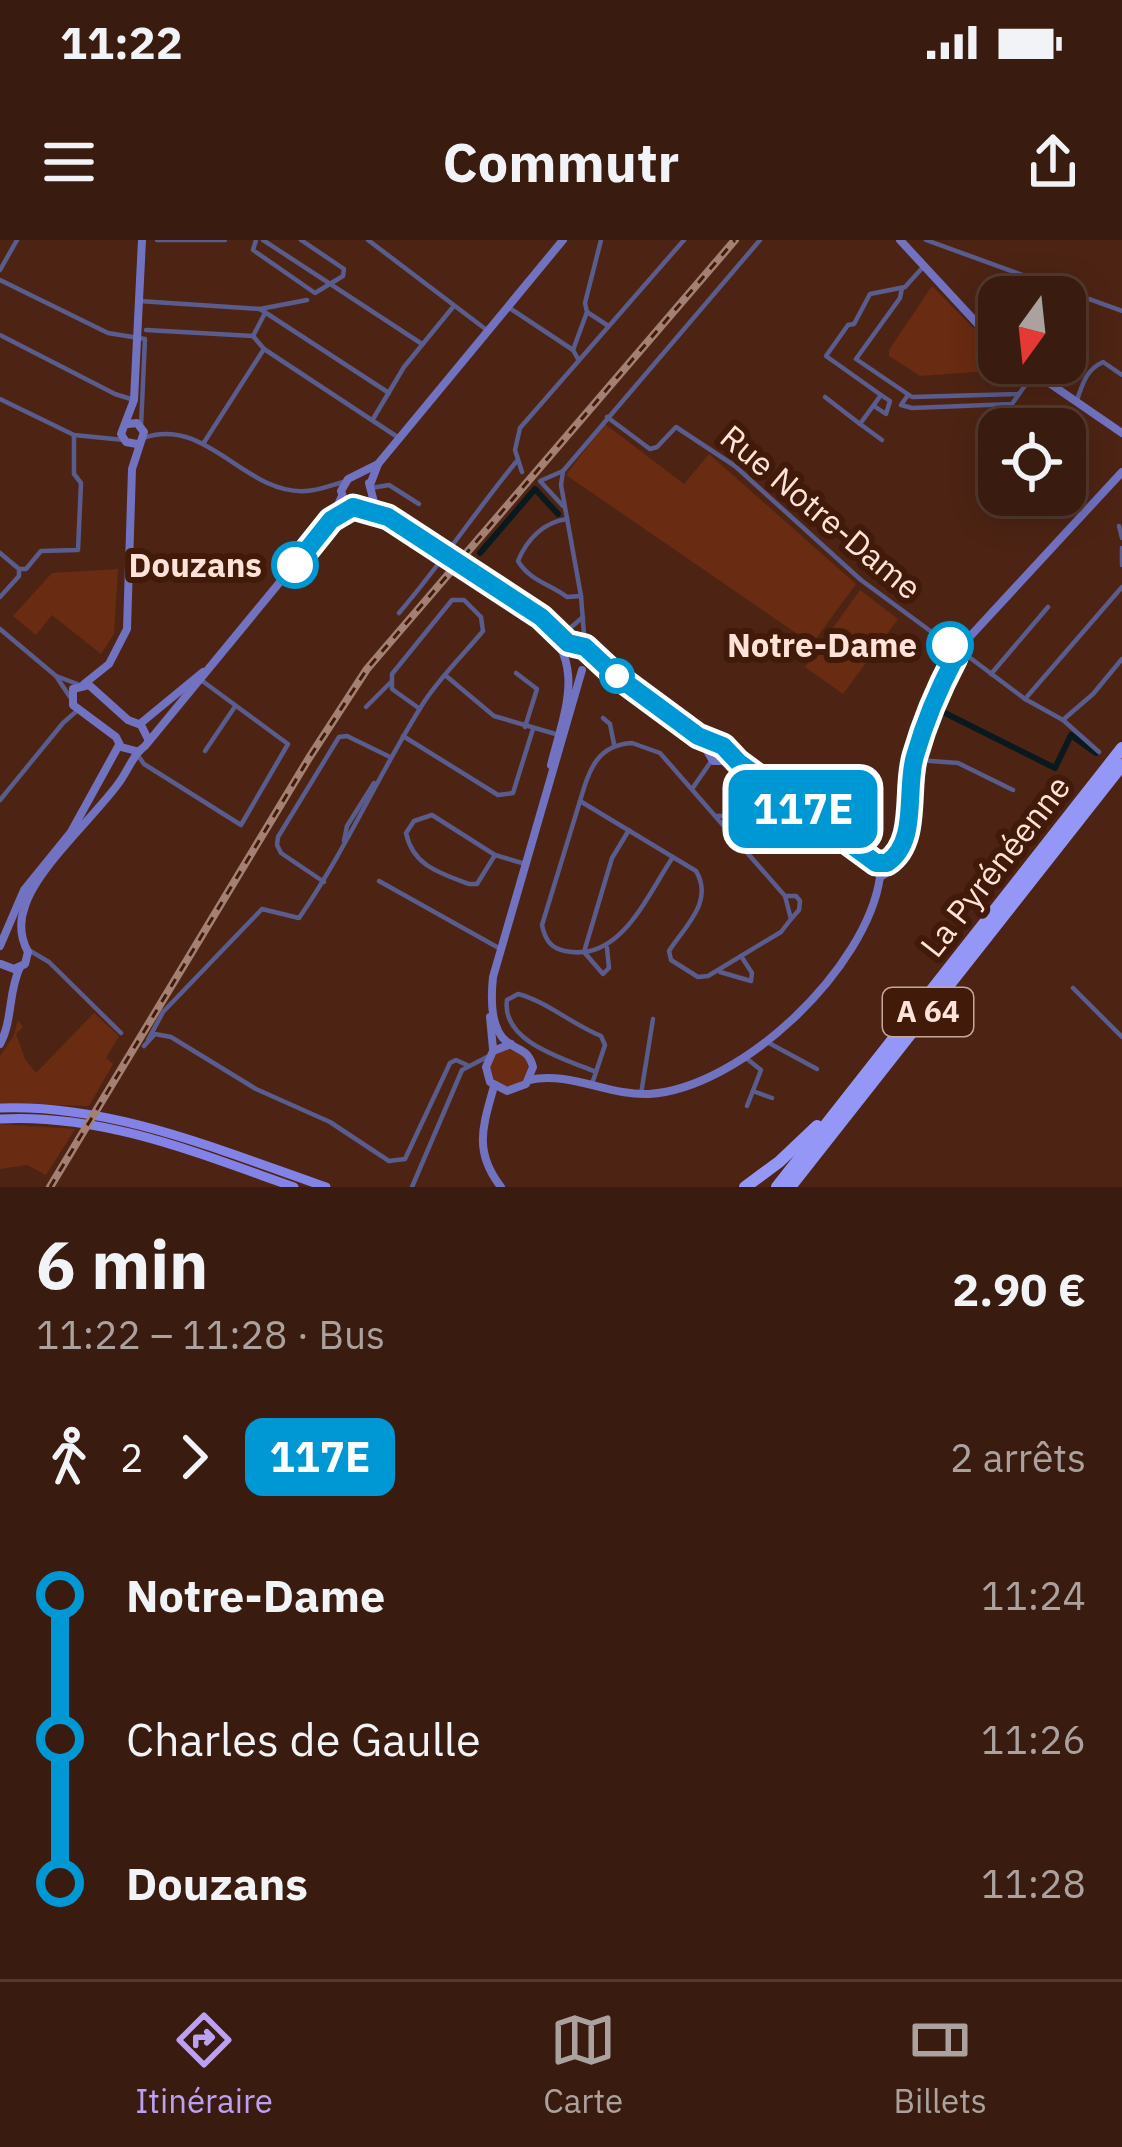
<!DOCTYPE html>
<html lang="fr">
<head>
<meta charset="utf-8">
<style>
	:root { --surface:#3a1b0f; --page:#45281d; --text:#f1f3f6; --muted:#aba19e; --line:#54392f; --accent:#bca0f2 }
	body { margin:0; font-family:"IBM Plex Sans",sans-serif; background:var(--page); color:var(--text); height:100vh; display:flex; flex-direction:column; font-size:45px; white-space:nowrap }
	* { box-sizing:border-box; margin:0 }
	p { font-size:39px; color:var(--muted) }
	.icon { flex:none; width:66px; height:66px; fill:none; stroke:currentColor; stroke-width:2; stroke-linecap:round; stroke-linejoin:round }
	.map { position:relative; height:947px; overflow:hidden }
	.panel { display:flex; flex-direction:column; background:var(--surface); flex:1 }
	.panel>* { flex:none }
	.badge { padding:0 24px; border-radius:18px; font-size:42px; line-height:78px }
	.needle { width:78px; rotate:195deg }
	.tools { position:absolute; left:978px; top:36px; display:grid; gap:24px }
	.tools a { display:grid; place-items:center; width:108px; height:108px; border-radius:24px; background:var(--surface); box-shadow:0 6px 30px #0003,0 0 0 3px var(--line); font-size:60px }
	.map>.badge { position:absolute; translate:-50% -50%; box-shadow:0 0 0 6px #fff }
	.legs { display:flex; align-items:center; gap:18px; height:132px; padding:0 36px; font-size:39px }
	.legs p { margin-inline-start:auto }
	.overview { display:flex; align-items:center; justify-content:space-between; height:204px; padding:0 36px }
	h1 { font-size:66px; font-weight:800; line-height:90px }
	ul { padding:0 36px; list-style:none }
	li { display:flex; align-items:center; gap:42px; height:144px; font-size:45px }
	li i { display:grid; place-items:center; width:18px; height:100%; margin:0 15px; background:currentColor }
	li i::after { content:''; width:30px; height:30px; margin:-15px; border:9px solid; border-radius:50%; background:var(--surface) }
	li p { margin-inline-start:auto }
	li:first-child i { background:linear-gradient(#0000 50%,currentColor 0) }
	li:last-child i { background:linear-gradient(currentColor 50%,#0000 0) }
	.status { display:flex; justify-content:space-between; align-items:center; height:84px; padding:0 60px; background:var(--surface); direction:ltr }
	.status svg { height:33px; fill:currentColor }
	header { display:flex; justify-content:space-between; align-items:center; height:156px; padding:0 36px; background:var(--surface); font-size:54px; font-weight:800 }
	.tabs { display:flex; justify-content:space-around; align-items:center; height:168px; border-top:3px solid var(--line); background:var(--surface); font-size:33px; color:var(--muted) }
	.tabs a { display:grid; justify-items:center; gap:6px }
	.tabs .active { color:var(--accent) }
	.map>svg:first-child { display:block }
</style>
</head>
<body>
<div class="status"><b>11:22</b><svg viewBox="0 0 49 12"><path d="M0 12V9h3v3zM5 12V6h3v6zM10 12V3h3v9zM15 12V0h3v12zM26 1h20v11H26zM47 4h2v5h-2z"/></svg></div>
<header><svg class="icon" aria-label="menu" viewBox="0 0 24 24"><path d="M4 6h16M4 12h16M4 18h16"/></svg>Commutr<svg class="icon" aria-label="share" viewBox="0 0 24 24"><path d="M12 15V3M7 8l5-5 5 5M5 13v7h14v-7"/></svg></header>
<div class="map">
<svg width="1122" height="947" viewBox="0 0 1122 947">
	<rect width="100%" height="100%" fill="#4d2414"/>
	<!-- green -->
	<g fill="#692b11">
		<path d="M932,46l67,68v9h12l5,6 -96,7 -31,-20v-6z"/>
		<path d="M605,184l79,60 25,-30 147,130 -44,60 -246,-169z"/>
		<path d="M118,329l-4,65 -13,20 -49,-39 -16,20 -23,-19 39,-43z"/>
		<path d="M860,350l38,29 -55,75 -38,-27z"/>
		<path d="M94,773l25,23 -13,22 7,6 -24,42 -89,-3v-47l14,-21 4,-15 5,7 -7,7 9,25 11,14z"/>
		<circle cx="509" cy="828" r="19"/>
		<path d="M0,884l75,5 -29,46 -19,-10 -27,4z"/>
	</g>
	<g fill="none" stroke-linecap="round" stroke-linejoin="round">
		<!-- canal -->
		<g stroke="#0a191d" stroke-width="6">
			<path d="M480,313l55,-64 23,25"/>
			<path d="M937,469l118,59 16,-33 25,18"/>
		</g>
		<!-- street -->
		<g stroke="#5a5c8d" stroke-width="4.5">
			<path d="M157,0h68"/>
			<path d="M256,0l-3,10 62,43 28,-17 1,-7 -43,-29"/>
			<path d="M263,0l159,104"/>
			<path d="M368,0l120,91"/>
			<path d="M926,0l196,71"/>
			<path d="M0,30l17,-30"/>
			<path d="M0,40l108,53 37,6 -4,87"/>
			<path d="M902,48l-2,10 -44,61 56,38 107,-3 15,-21"/>
			<path d="M139,61l121,8 47,-9"/>
			<path d="M508,67l65,43"/>
			<path d="M260,69l129,84"/>
			<path d="M587,72l20,13"/>
			<path d="M146,90l107,6"/>
			<path d="M0,95l115,59 19,6"/>
			<path d="M253,96l11,13 135,89"/>
			<path d="M253,96l11,-21"/>
			<path d="M578,119l-5,-9 14,-38 -2,-9 16,-63"/>
			<path d="M908,155l-7,10 11,3 100,-4 7,-10"/>
			<path d="M825,157l35,27 21,-29 -55,-39 22,-31 6,-1 16,-30 35,-7 19,-21"/>
			<path d="M0,159l74,36 50,5"/>
			<path d="M1077,160c6,-17 9,-30 26,-38l19,13"/>
			<path d="M874,166l12,8 4,-13 -9,-6"/>
			<path d="M607,177l43,32 7,-2 19,-20 59,39 126,114 87,64"/>
			<path d="M373,179l31,-52 49,-60"/>
			<path d="M860,184l22,16"/>
			<path d="M143,198c63,-23 102,57 163,53 12,0 26,-6 37,-9"/>
			<path d="M203,204l61,-95"/>
			<path d="M563,231l-23,10 23,25"/>
			<path d="M522,232l-7,-22 5,-22 164,-188"/>
			<path d="M371,248l18,-3 30,19"/>
			<path d="M567,279c-23,3 -40,20 -49,42 12,20 32,23 49,36l14,-1"/>
			<path d="M1119,286l3,12"/>
			<path d="M1122,308v17"/>
			<path d="M0,313l19,16"/>
			<path d="M0,357l19,-21v-7h7l15,-18 37,-1 3,-67 -7,-9v-39"/>
			<path d="M399,373c42,-49 76,-101 117,-151"/>
			<path d="M547,382l22,7 14,-12"/>
			<path d="M0,389l56,47 14,21"/>
			<path d="M585,407l-4,-51 -20,-111 2,-14 197,-231"/>
			<path d="M965,414l60,45 38,21 36,32"/>
			<path d="M516,433l21,16 -12,38"/>
			<path d="M991,434l57,-67"/>
			<path d="M445,435l49,41 65,19"/>
			<path d="M56,436l24,9"/>
			<path d="M1025,459l97,-112"/>
			<path d="M366,467l24,-24"/>
			<path d="M603,478l7,6 4,20"/>
			<path d="M1064,479l29,-25 29,-35"/>
			<path d="M403,496l95,59 15,-2 20,-64"/>
			<path d="M632,503l28,10 125,143 6,23 -10,13 -73,44 -10,1 -27,-17 -2,-9c17,-26 45,-50 27,-80l-116,-70c9,-30 16,-56 52,-58z"/>
			<path d="M205,511l29,-43"/>
			<path d="M137,514l7,10 97,61 47,-81 -87,-64"/>
			<path d="M917,520l41,3 55,27"/>
			<path d="M692,549l20,-29"/>
			<path d="M0,560l63,-77 16,-14"/>
			<path d="M580,561l-38,124c3,14 8,23 23,26 56,12 82,-56 108,-94"/>
			<path d="M716,576h30l2,6 -7,21"/>
			<path d="M344,601l3,-15 27,-43"/>
			<path d="M495,615l-18,29h-8c-29,-11 -56,-18 -63,-51l8,-12 18,-6 63,40 27,8"/>
			<path d="M379,641l118,66"/>
			<path d="M324,642l-43,-29 -4,-8 1,-8 61,-100 8,-1 41,20"/>
			<path d="M785,656h11l4,5 -1,9 -8,9"/>
			<path d="M607,708l2,20 -6,6 -19,-22 28,-94 17,-28"/>
			<path d="M27,709l22,13 72,71"/>
			<path d="M720,732l31,9 1,-8 -11,-17"/>
			<path d="M1073,748l49,49"/>
			<path d="M148,800l15,-28 99,-103 37,9c48,-70 80,-145 125,-216 17,-26 40,-48 59,-71l-2,-14 -17,-17h-12l-60,74v15l28,20"/>
			<path d="M769,803l48,26"/>
			<path d="M144,806l11,-12 16,3 85,52 74,33 59,39 16,-2 45,-96 6,-3 11,5"/>
			<path d="M746,818l15,12 -14,36"/>
			<path d="M592,844l13,-39 -4,-9c-28,-11 -55,-35 -83,-42l-11,6c-6,42 58,59 89,72"/>
			<path d="M753,851l19,7"/>
			<path d="M641,854l12,-75"/>
			<path d="M412,947l50,-117 25,-13"/>
		</g>
		<!-- secondary -->
		<g stroke="#7172c0" stroke-width="8">
			<path d="M900,0l99,107"/>
			<path d="M1020,123l102,70"/>
			<path d="M137,204l-11,-2 -5,-8 13,-34 8,-160"/>
			<path d="M378,224l-30,15 -7,12 4,11 43,15 152,100"/>
			<path d="M369,243l5,19 8,10"/>
			<path d="M370,245l8,-21 185,-224"/>
			<path d="M537,375c50,49 29,91 14,150"/>
			<path d="M963,404l159,-172"/>
			<path d="M565,412l8,-7 12,2 32,29 97,69"/>
			<path d="M955,418l-6,-5 1,-8 7,-4 6,3"/>
			<path d="M84,444l25,-20 18,-35 5,-160 12,-37 -7,-9 -9,1"/>
			<path d="M141,483l62,-51"/>
			<path d="M699,497l14,24h9l4,-6 -6,-11 -6,1 -5,7"/>
			<path d="M136,511l-15,-4 -5,-10 -43,-32v-16l16,-4 39,35 13,5 7,14"/>
			<path d="M726,511l150,112"/>
			<path d="M887,623c32,-21 18,-75 28,-107 10,-35 23,-66 40,-98"/>
			<path d="M0,706l24,-56 47,-58 48,-87"/>
			<path d="M1,724l13,5 11,-5 3,-12c-8,-15 -9,-30 -3,-46 12,-38 68,-88 93,-122 10,-13 15,-30 27,-38l186,-226 11,-24"/>
			<path d="M490,777l3,32"/>
			<path d="M0,804c13,-24 8,-52 20,-77"/>
			<path d="M511,804l-18,7 -7,16 4,15 17,9 19,-7 7,-17c-5,-18 -13,-15 -26,-25 -17,-13 -16,-46 -14,-65l89,-307"/>
			<path d="M529,840c41,-9 80,16 120,14 93,-6 218,-126 231,-217l8,-5 -1,-9"/>
			<path d="M494,846c-11,40 -21,65 7,101"/>
		</g>
		<!-- primary -->
		<g stroke="#8383e7" stroke-width="9">
			<path d="M0,868c113,-4 221,43 326,79"/>
			<path d="M0,879c102,-6 200,35 294,68"/>
		</g>
		<!-- highway -->
		<g stroke="#9597f7" stroke-width="12">
			<path d="M745,947l34,-25 38,-36"/>
			<path d="M777,947l345,-439"/>
			<path d="M790,947l332,-422"/>
		</g>
		<defs>
			<path id="rail" d="M50,947l259,-429 58,-89 368,-429"/>
		</defs>
		<!-- rail casing -->
		<use href="#rail" stroke="#a38073" stroke-width="8"/>
		<!-- rail -->
		<use href="#rail" stroke="#421a09" stroke-width="3" stroke-dasharray="9" stroke-linecap="butt"/>
	</g>
	<g fill="none" stroke-linecap="round" stroke-linejoin="round">
		<defs>
			<path id="line-1" d="M295,325l36,-45 22,-13 35,10 153,100 27,26 17,4 29,27 84,62 25,10 15,16 138,101h11c32,-21 18,-74 28,-107 10,-35 23,-66 40,-98l-6,-5 1,-8"/>
		</defs>
		<!-- line-1 casing -->
		<use href="#line-1" stroke="#fff" stroke-width="27"/>
		<!-- line-1 -->
		<use href="#line-1" stroke="#0098d4" stroke-width="18"/>
	</g>
	<!-- markers -->
	<g fill="#fff" stroke="#0098d4" stroke-width="6">
		<circle cx="295" cy="325" r="21"/>
		<circle cx="950" cy="405" r="21"/>
		<circle cx="617" cy="436" r="15"/>
	</g>
	<g text-anchor="middle" stroke-width="12" stroke-linejoin="round" paint-order="stroke">
		<!-- shield labels -->
		<rect fill="#421a09" stroke="#c6a79b" stroke-width="3" x="883" y="748" width="90" height="48" rx="9"/>
		<g font-size="30" font-weight="bold" fill="#ffe3d9">
			<text x="928" y="782">A 64</text>
		</g>
		<!-- street labels -->
		<g font-size="33" fill="#ffe3d9" stroke="#421a09">
			<text transform="translate(821 272) rotate(40)" y="12">Rue Notre-Dame</text>
			<text transform="translate(995 626) rotate(-52)" y="12">La Pyrénéenne</text>
		</g>
		<!-- stop labels -->
		<g font-size="33" font-weight="bold" fill="#ffe3d9" stroke="#421a09" text-anchor="end">
			<text x="262" y="337">Douzans</text>
			<text x="917" y="417">Notre-Dame</text>
		</g>
	</g>
</svg>
<div class="tools">
<a><svg class="needle" viewBox="-14 -14 28 28"><path d="M0-13l5 13h-10z" fill="#e53935"/><path d="M0 13l5-13h-10z" fill="#aba19e"/></svg></a>
<a><svg class="icon" aria-label="locate" viewBox="0 0 24 24"><circle cx="12" cy="12" r="6"/><path d="M12 2v4M12 18v4M2 12h4M18 12h4"/></svg></a>
</div>
<b class="badge" style="left:803px;top:569px;background:#0098d4;color:#fff">117E</b>
</div>
<section class="panel">
<div class="overview"><div><h1>6 min</h1><p>11:22 – 11:28 · Bus</p></div><b>2.90 €</b></div>
<div class="legs"><svg class="icon" aria-label="walk" viewBox="0 0 24 24"><circle cx="13" cy="4" r="2"/><path d="M13 8l-2 6 4 7M11 14l-3 7M7 12l3-4h3l4 4"/></svg>2<svg class="icon" aria-label="forward" viewBox="0 0 24 24"><path d="M9 5l7 7-7 7"/></svg><b class="badge" style="background:#0098d4;color:#fff">117E</b><p>2 arrêts</p></div>
<ul>
<li><i style="color:#0098d4"></i><b>Notre-Dame</b><p>11:24</p></li>
<li><i style="color:#0098d4"></i><span>Charles de Gaulle</span><p>11:26</p></li>
<li><i style="color:#0098d4"></i><b>Douzans</b><p>11:28</p></li>
</ul>
</section>
<nav class="tabs">
<a class="active"><svg class="icon" aria-label="directions" viewBox="0 0 24 24"><path d="M12 3l9 9-9 9-9-9zM9 14v-3h6M13 9l2 2-2 2"/></svg>Itinéraire</a>
<a><svg class="icon" aria-label="map" viewBox="0 0 24 24"><path d="M3 6l6-2 6 2 6-2v14l-6 2-6-2-6 2zM9 4v14M15 6v14"/></svg>Carte</a>
<a><svg class="icon" aria-label="tickets" viewBox="0 0 24 24"><path d="M3 7h18v10H3zM15 7v10"/></svg>Billets</a>
</nav>
</body>
</html>
